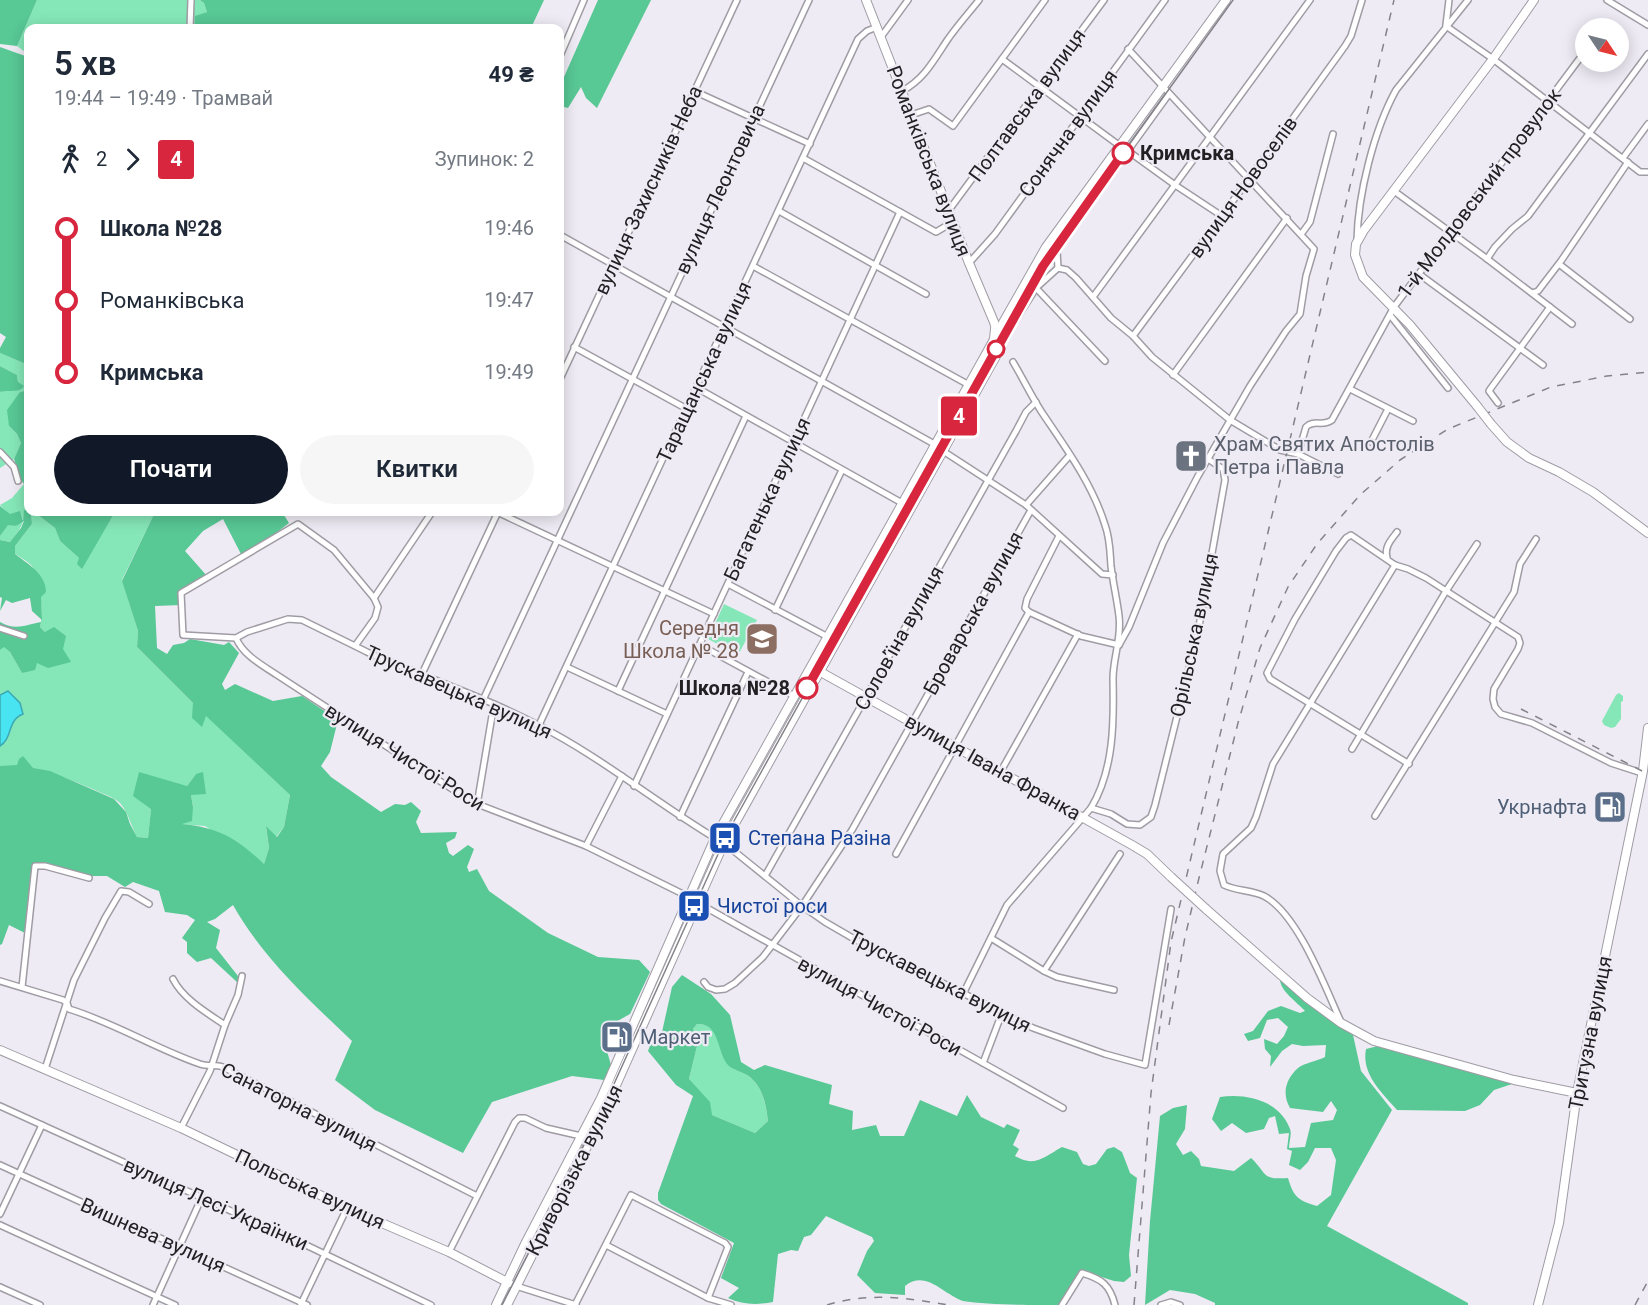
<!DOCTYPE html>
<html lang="uk">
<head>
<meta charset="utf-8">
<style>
	:root { --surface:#fff; --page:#f6f6f7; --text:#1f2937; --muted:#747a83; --accent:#111827 }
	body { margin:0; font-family:Roboto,sans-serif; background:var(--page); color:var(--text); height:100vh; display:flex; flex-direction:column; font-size:22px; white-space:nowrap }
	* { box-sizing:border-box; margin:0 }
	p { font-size:20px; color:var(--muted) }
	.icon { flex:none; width:33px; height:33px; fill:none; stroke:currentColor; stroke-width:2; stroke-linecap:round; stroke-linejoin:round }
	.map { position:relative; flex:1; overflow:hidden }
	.panel { position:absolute; left:24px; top:24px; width:540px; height:492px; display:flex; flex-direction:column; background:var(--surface); border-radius:12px; box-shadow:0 3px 15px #0003 }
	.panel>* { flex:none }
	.badge { padding:0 12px; border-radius:4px; font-size:21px; line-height:39px }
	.needle { width:39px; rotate:125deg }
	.fabs { position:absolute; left:1575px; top:18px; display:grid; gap:12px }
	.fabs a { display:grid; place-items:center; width:54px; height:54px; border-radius:50%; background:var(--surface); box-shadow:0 3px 15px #0003; font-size:30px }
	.map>.badge { position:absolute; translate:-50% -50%; box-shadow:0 0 0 3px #fff }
	.legs { display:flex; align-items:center; gap:9px; height:66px; padding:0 30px; font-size:20px }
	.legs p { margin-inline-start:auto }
	.headline { display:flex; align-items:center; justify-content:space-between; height:102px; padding:0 30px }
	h1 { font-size:33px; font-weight:600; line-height:45px }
	.button { display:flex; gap:12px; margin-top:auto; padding:12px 30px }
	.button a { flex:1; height:69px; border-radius:36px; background:var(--accent); color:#fff; font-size:24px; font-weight:600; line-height:69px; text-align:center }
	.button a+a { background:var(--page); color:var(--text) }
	ul { padding:0 30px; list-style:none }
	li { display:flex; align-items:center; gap:21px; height:72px; font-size:22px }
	li i { display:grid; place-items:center; width:9px; height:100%; margin:0 8px; background:currentColor }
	li i::after { content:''; width:15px; height:15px; margin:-8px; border:4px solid; border-radius:50%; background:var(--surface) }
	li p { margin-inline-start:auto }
	li:first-child i { background:linear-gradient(#0000 50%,currentColor 0) }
	li:last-child i { background:linear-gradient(currentColor 50%,#0000 0) }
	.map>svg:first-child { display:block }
</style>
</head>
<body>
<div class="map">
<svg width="1648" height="1305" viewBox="0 0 1648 1305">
	<rect width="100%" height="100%" fill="#eeebf4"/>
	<!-- green -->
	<g fill="#85e7b7">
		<path d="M37,0h163l4,3 3,9 -12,5 -1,11h-166v26l-11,-8z"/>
		<path d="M0,353l28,12v25l-8,2 -11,34 8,8 4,9 -7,16 -14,9v-76l9,-3 9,-7 -1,-7 -17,-9z"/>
		<path d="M24,484l4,5v20l-4,1c1,14 -6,22 -14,32l-10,-2v-4l8,-12 8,2 7,-6 -3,-8 -10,3 -10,-10 12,-7z"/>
		<path d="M31,512h3l21,16 5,13 19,17 2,10 34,-56h40l-33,68 16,51 -1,16 56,56 97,92 -6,32 -8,10 -10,-10 3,21 -5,16 -59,-38 -26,-2 14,-17 -2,-12 5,-21 -9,12 -36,23 -3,29 -11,-1c-6,-11 -9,-25 -17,-34 -6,-6 -17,-9 -25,-13 -33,-14 -58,-25 -95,-24v-116l4,-4 6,6 12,21 23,-41 -5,-5c4,-13 0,-52 -9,-62 -4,-4 -11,-8 -16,-11v-8l17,-22z"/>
		<path d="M724,604l33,16 -19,35 -30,-16z"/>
		<path d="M1619,693l4,3v5l-2,1v17l-6,8 -4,1 -7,-3 -2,-4 14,-26z"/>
		<path d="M697,1024c25,-1 19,29 33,42 4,4 12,6 17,9 15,10 19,29 21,46l-13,12 -43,-18 -23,-36 9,-37 -5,-13z"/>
	</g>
	<!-- forest -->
	<g fill="#58c895" fill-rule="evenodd">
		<path d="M0,0h37l-20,46 -17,-2z"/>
		<path d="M200,0h344l-13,28h-337l1,-12 12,-4 -3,-9z"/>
		<path d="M598,0h53l-54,108 -11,-10 -5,-11 -13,21 -8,-2v-20z"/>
		<path d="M0,47l28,10v308l-28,-12v-5l6,-11 -6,-4z"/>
		<path d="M0,366l17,9 1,7 6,4c-5,8 -16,3 -24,6z"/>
		<path d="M28,390v99l-7,-9 -7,-21 7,-16 -4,-9 -8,-8 -2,-16 13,-18z"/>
		<path d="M0,506l10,8 10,-3 3,10 1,-11 4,-1v3h3l1,12 -17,22v8c13,10 31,20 31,38l-5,5 1,23 -10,-9 -2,-13 -18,5 -6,-3 -6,11 2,-13 -2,-1v-57l10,2 11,-14 3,-7 -8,5 -8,-1 -8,11z"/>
		<path d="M34,512h81l-33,57 -5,-5 2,-6 -19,-17 -5,-13z"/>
		<path d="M155,512h127l7,11 -46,35 -20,-39 -20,12 -18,20 22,25 -26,17v12l-26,1 2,42 10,6 6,-9 11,-2 6,-4 34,6 5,-3 10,11 -17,31 3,6 10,-6 38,17 29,-5 36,24 -8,32 -9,14 10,11 50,35 14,-8 10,1 6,-3 10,9 -5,11 5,11 36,-1 -2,6 -9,5 3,10 4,3 15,-11 6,4 -7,18 2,5 8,-3 12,22 59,42 50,24 41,3 11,12 -20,42 -25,14 -3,6 9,31 -7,15 -32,-4 -80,26 -29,51 -88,-43 -40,-30 17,-39c-43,-41 -90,-84 -119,-136l-18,14 -8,3 13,8 -4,18 22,28v7l-27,-25 -14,4 -10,-9v-11l-5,-4 13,-18 -8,-5 -22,-3 -6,-21 -26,-9 -8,5 -18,-11h-18l-52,-13 -4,2 -2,6 -4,63 -18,-9 -7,19 -2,1v-179l17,-1 2,-6 4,-3 10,12 17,3 64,28 12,13 4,12 7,13 11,1 3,-29 -18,-13 6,-24 48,14 9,-12 7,-2 3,22 -15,1 2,12 -1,14 -10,3c38,4 54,14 82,40l5,-16 -3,-22 11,11 7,-10 6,-32 -84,-79 -4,11 -10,-9 1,-15 -56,-56 1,-16 -16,-50z"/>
		<path d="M0,622c16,9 25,3 41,0l-1,5 5,5 9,-5 12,9 -3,13 8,13 -23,6 -11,-5 -2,7 -13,3 -12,-21 -6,-5 -4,3z"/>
		<path d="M682,975l29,19 19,21 11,47 13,8 11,-5 67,20 -3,19 24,7 -1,19 24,-5 4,11h24l16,-36 37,16 10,-21 14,22 23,11 3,-4 13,6 -7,15 6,4 -4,7c19,12 29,1 47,-9l15,5 6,12 6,2 7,-2 11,-15 7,-2 8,5 8,21 7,5 -8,77 2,21 -7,6 -10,-1 -31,-10 -23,34c-28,0 -73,0 -97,-4 -19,-6 -37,-32 -58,-15v9l-30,-2 -18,-18 10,-24 7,-10 -2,-4 -46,-21 -15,19 -7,2 -6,14 -7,-1 -13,4 -5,48c-16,3 -30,3 -45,-4l11,-10 -18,-10 13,-35 -73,-39 -3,-4v-7l35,-97 -17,-11 -28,-34 6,-16 8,-3 10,-45zM697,1024c24,-1 19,29 32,42 5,4 13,6 18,9 15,10 19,28 21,46l-13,12 -43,-18 -2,-13 -21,-23 9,-37 -5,-13z"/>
		<path d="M1280,979l73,56 8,36 31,39 -65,116 141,77v2h-253v-2l-20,-9 -25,-4 -25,15 5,-84 10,-105 13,-8 14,-3 -2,24 -9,15 7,11 8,-4 8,8 2,7 33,5 17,-13c17,16 10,22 37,20 6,20 10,22 29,28l14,-11 5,-35 -5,-12h-16l-7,14 -8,8 -11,-5 3,-14 -5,-2 2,-16 -10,1 -4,-18 -6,2 -5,11 -18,4 -14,-10 -11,8 -9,-12 8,-22c27,-4 60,4 70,32 2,5 -1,13 -1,19l16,-1 6,-24 22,-3 4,-10 -6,-9 -8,11 -33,-4c-8,-14 -5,-28 8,-40 6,-5 19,-7 27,-11l1,-12 -23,1 -11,-2 -10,7 -12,16 1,-11 -6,-7 -1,-10 13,5 7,-8 4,-9 -10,-9 -11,2 -7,18 -12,3 -4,-7 9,-3 15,-20 13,-5 19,7 5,-2c-8,-9 -25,-20 -25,-32z"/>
		<path d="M1378,1046l137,37 -21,7 -14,15 -15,6 -68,-1c-15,-17 -36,-36 -31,-61z"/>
	</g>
	<!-- water -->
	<path fill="#48e4f1" stroke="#3ca9b3" stroke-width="1.5" d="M8,691l12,12 3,11c-16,6 -10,24 -23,32v-51z"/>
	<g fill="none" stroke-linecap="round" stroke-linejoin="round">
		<defs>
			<g id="street">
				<path d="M1607,0l41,25"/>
				<path d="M1446,25l3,-25"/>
				<path d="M1446,26l47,33 147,113h8"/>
				<path d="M190,28l1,-28"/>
				<path d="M881,37l27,-37"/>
				<path d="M560,56l24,-56"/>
				<path d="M1002,59l118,87"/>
				<path d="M694,91l116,53"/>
				<path d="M902,91c21,-11 31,-29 44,-49 10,-15 22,-28 33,-42"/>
				<path d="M911,115l18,-6 24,17 92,-126"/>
				<path d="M1128,151l47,34 47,31"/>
				<path d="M803,158l133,74 17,-10"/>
				<path d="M1623,158l25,-34"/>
				<path d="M1394,191l92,67 86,66"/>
				<path d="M949,210l155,-210"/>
				<path d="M779,211l147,83"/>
				<path d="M1302,233l8,-11 23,-88"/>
				<path d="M560,235l376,210"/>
				<path d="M1357,240c1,-46 17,-110 39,-150l72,-90"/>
				<path d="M1487,259l8,-12 17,-18 16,-13 120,-162"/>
				<path d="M969,263l26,-29 170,-234"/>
				<path d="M1559,264l71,55"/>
				<path d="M753,266l216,119"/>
				<path d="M1058,268l9,2 9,8 35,40 22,18 19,21 78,63 50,30 18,4 40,20"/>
				<path d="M1058,268l-1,-17 2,-5 110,-152"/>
				<path d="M1419,274l124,91"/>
				<path d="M1036,288l69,73"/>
				<path d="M1532,293l6,-2 23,-30 67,-99"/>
				<path d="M1093,297l217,-297"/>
				<path d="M1390,315l58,73"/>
				<path d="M1133,336l116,-157 96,-133 6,-10 11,-36"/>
				<path d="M1001,343l35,-55 22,-20"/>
				<path d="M574,347l113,62"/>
				<path d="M1173,375l114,-157"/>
				<path d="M560,379l177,-379"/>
				<path d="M697,388l205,115"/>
				<path d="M1350,389l63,32"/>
				<path d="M1498,403l-9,-12 2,-3 59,-81"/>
				<path d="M1371,442l17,-33"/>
				<path d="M943,451l83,54 76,69 11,1"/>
				<path d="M0,452l14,15 4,14"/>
				<path d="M1298,454l8,-27c8,-8 17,0 26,-7l62,-113 192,-257"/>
				<path d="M1026,505l44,-50"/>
				<path d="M497,512l217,102"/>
				<path d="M1387,558c-3,-11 4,-18 10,-26"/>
				<path d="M728,584l100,53"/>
				<path d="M374,598l58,-86"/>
				<path d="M775,610l67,-140"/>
				<path d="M1029,612l52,24 38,9"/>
				<path d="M0,628l24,8"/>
				<path d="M236,638c7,17 26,27 41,37l195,127 114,44 103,51"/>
				<path d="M700,645l94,51"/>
				<path d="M1119,645l10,-18 34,-84 35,-67 52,-90 36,-55 14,-17 6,-38 8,-27 -186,-200"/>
				<path d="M355,646l20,-28 3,-11 -4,-9 -40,-48 -36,-26 -117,69 2,42 53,3 11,-6 41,-13 14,1 53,26 12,6c56,25 116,44 171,73 63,32 117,77 177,113"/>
				<path d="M567,667l100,47"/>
				<path d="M421,676l77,-164"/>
				<path d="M618,691l128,-275"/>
				<path d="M483,700l326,-700"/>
				<path d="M539,725l319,-686 9,-8 10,-4"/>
				<path d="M1352,749l94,-158 31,-47"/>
				<path d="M1409,764l-139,-85 -3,-6 28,-54 41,-68 10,-13 5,-3 44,30 13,4 18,9 92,59 2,6 -2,6 -24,40 -1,10 2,8 6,7 31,9 79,40 31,10"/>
				<path d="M1001,771l77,-137"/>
				<path d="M634,786l266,-574"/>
				<path d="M477,805l17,-101"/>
				<path d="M1091,808l20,6 16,10 13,1 11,-8 4,-12 43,-173 27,-152 -2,-11 -15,-10"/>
				<path d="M1375,816l139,-224 6,-28 16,-25"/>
				<path d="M680,817l68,-145"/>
				<path d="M724,843l78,63 23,16 31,18 177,88 72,26 40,11 26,-156"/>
				<path d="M586,846l36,-70"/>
				<path d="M896,854l133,-242 -4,-4 2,-9 32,-63"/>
				<path d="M765,876l251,-445 10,-19 10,-10"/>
				<path d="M698,903l365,205"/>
				<path d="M991,938l53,33 13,6 57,13"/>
				<path d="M1044,971l76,-117"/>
				<path d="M173,979c10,20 34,34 52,46l-15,46 -29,57"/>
				<path d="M0,981l63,19 4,3 2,6c46,14 87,40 131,55 8,3 15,0 23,3l254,129"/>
				<path d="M704,982l4,5 8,3 9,-1 10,-6 28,-26 39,-51 50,-76 179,-320"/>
				<path d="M22,987l13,-121h10l44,12"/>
				<path d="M964,992l43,-87 84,-97c23,-38 23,-86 22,-129 0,-22 9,-41 6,-63 -2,-17 -6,-33 -8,-50 -1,-14 -1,-28 -6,-41 -12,-39 -37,-74 -60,-108 -12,-17 -21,-37 -32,-55"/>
				<path d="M1341,1022c-16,-35 -43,-108 -77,-126 -13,-6 -28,-5 -40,-11l-4,-14 3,-17 28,-26 5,-11 17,-53 122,-199"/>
				<path d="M225,1025l13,-30 4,-19"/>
				<path d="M983,1063l19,-50"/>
				<path d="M45,1069l29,-89 31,-62 16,-27 8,1 20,12"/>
				<path d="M0,1106l308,140 123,59"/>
				<path d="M0,1165l307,140"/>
				<path d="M0,1214l42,-89"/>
				<path d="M0,1225l175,80"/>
				<path d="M606,1245l102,53 23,7"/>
				<path d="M449,1252l66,-130 4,-4h6l21,10 35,8"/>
				<path d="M516,1286l60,19"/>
				<path d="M0,1287l40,18"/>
				<path d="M301,1304l46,-96"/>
				<path d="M153,1305l49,-108"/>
				<path d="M575,1305l56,-110 94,48 3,4 -20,51"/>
				<path d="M1062,1305l20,-32c20,6 28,12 33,32"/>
				<path d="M1161,1305l10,-3 9,3"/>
			</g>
			<g id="secondary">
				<path d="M996,335l50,-88 180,-247"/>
				<path d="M1477,406l-67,-81 -47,-48 -8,-22 1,-11 8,-14 129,-171 41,-59"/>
				<path d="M1491,424l16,18 22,16 30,14 34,20 55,41"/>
				<path d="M817,670l315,175 15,9 24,23"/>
				<path d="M1206,909l101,89 34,25 33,18 140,39 63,13"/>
				<path d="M0,1050l181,78 166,80 102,44 60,31"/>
				<path d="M496,1305l30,-63 75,-144 114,-260 276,-493 3,-6 1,-10"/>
				<path d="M507,1305l94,-186 123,-276 277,-496 -7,-25 -25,-59 -103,-263"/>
				<path d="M1538,1305l21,-82 18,-130 66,-322 5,-43"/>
			</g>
		</defs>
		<!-- street casing -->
		<use href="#street" stroke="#9f9ca4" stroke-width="8"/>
		<!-- secondary casing -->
		<use href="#secondary" stroke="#9f9ca4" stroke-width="10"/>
		<!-- street -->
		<use href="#street" stroke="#fff" stroke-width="5"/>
		<!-- secondary -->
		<use href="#secondary" stroke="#fff" stroke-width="8"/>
		<!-- tram -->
		<path stroke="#858389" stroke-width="1.5" d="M502,1305l102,-199 125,-276 262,-472 52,-92 32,-46 158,-220"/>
		<!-- rail -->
		<g stroke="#858389" stroke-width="1.5" stroke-dasharray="8 8" stroke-linecap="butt">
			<path d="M1521,709l127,65"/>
			<path d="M1169,1025l16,-88 13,-55 40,-159 22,-75 28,-61 29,-43 43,-49 40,-35 48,-31 103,-42 56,-11 41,-4"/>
			<path d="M827,1305c40,-13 81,-7 121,0"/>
			<path d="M1134,1305l17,-212 20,-151 223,-942"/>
			<path d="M1635,1305l13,-24"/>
		</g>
		<defs>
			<g id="secondary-bridge">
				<path d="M1477,406l14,18"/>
				<path d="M1171,877l35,32"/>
			</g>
		</defs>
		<!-- secondary-bridge casing -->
		<use href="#secondary-bridge" stroke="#9f9ca4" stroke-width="10" stroke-linecap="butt"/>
		<!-- secondary-bridge -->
		<use href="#secondary-bridge" stroke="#fff" stroke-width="8"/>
	</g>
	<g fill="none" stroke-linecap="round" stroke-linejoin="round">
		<defs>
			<path id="line-1" d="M807,688l236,-422 80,-113"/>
		</defs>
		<!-- line-1 casing -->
		<use href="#line-1" stroke="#fff" stroke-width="14"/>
		<!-- line-1 -->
		<use href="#line-1" stroke="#d7263d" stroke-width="9"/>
	</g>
	<!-- icons -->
	<defs>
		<symbol id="church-square" viewBox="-11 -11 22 22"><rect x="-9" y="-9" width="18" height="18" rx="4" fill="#6b7280" stroke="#eeebf4"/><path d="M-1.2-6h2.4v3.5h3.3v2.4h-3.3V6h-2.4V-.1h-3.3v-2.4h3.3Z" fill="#fff"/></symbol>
		<symbol id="school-square" viewBox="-11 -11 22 22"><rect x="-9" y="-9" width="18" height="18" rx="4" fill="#8d6e63" stroke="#eeebf4"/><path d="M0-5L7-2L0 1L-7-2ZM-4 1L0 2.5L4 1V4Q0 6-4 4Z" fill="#fff"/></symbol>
		<symbol id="fuel-square" viewBox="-11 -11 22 22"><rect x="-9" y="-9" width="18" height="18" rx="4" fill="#5c6f8a" stroke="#eeebf4"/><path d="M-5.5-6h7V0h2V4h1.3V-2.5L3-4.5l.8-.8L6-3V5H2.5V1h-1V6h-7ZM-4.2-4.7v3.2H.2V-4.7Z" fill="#fff"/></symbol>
		<symbol id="bus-square" viewBox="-11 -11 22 22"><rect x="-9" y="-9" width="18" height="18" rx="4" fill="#1a4fb4" stroke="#eeebf4"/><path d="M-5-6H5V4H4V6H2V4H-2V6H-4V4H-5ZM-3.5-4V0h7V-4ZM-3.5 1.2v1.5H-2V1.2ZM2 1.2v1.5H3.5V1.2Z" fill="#fff"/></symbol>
	</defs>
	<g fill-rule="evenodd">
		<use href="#church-square" x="1172" y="437" width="38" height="38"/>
		<use href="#school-square" x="743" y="620" width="38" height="38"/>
		<use href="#fuel-square" x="1591" y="788" width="38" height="38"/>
		<use href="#bus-square" x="706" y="819" width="38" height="38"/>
		<use href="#bus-square" x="675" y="887" width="38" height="38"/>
		<use href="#fuel-square" x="598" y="1018" width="38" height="38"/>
	</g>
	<!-- markers -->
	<g fill="#fff" stroke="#d7263d" stroke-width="3">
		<circle cx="1123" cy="153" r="10"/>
		<circle cx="996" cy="349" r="8"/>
		<circle cx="807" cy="688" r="10"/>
	</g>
	<g text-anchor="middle" stroke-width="4.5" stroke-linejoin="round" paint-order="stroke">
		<!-- street labels -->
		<g font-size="20" fill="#212023" stroke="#eeebf4">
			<text transform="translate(1027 105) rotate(-54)" y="7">Полтавська вулиця</text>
			<text transform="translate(1068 133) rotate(-54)" y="7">Сонячна вулиця</text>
			<text transform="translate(929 161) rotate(69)" y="7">Романківська вулиця</text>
			<text transform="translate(1243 187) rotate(-54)" y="7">вулиця Новоселів</text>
			<text transform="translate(720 189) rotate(-65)" y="7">вулиця Леонтовича</text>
			<text transform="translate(648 190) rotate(-65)" y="7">вулиця Захисників Неба</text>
			<text transform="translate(1479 193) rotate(-53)" y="7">1-й Молдовський провулок</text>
			<text transform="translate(704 372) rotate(-65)" y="7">Таращанська вулиця</text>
			<text transform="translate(767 499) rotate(-65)" y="7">Багатенька вулиця</text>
			<text transform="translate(973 613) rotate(-61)" y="7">Броварська вулиця</text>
			<text transform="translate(1194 635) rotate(-78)" y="7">Орільська вулиця</text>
			<text transform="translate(899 638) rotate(-61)" y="7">Соловʼїна вулиця</text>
			<text transform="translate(459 692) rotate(24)" y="7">Трускавецька вулиця</text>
			<text transform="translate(405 757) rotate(32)" y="7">вулиця Чистої Роси</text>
			<text transform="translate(993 767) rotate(29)" y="7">вулиця Івана Франка</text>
			<text transform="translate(940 981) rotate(27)" y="7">Трускавецька вулиця</text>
			<text transform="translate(880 1006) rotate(29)" y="7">вулиця Чистої Роси</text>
			<text transform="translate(1590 1033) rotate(-79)" y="7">Тритузна вулиця</text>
			<text transform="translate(299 1107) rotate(27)" y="7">Санаторна вулиця</text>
			<text transform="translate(574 1170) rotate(-63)" y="7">Криворізька вулиця</text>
			<text transform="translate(310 1189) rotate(25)" y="7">Польська вулиця</text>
			<text transform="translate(216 1204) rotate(24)" y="7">вулиця Лесі Українки</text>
			<text transform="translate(153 1235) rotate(24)" y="7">Вишнева вулиця</text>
		</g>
		<!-- stop labels -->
		<g font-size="20" font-weight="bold" fill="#212023" stroke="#eeebf4" text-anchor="start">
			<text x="1140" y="160">Кримська</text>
			<text x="790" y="695" text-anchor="end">Школа №28</text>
		</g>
		<!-- worship labels -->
		<g font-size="20" fill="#5b616d" stroke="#eeebf4" text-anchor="start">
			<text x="1214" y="451">Храм Святих Апостолів<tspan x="1214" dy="23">Петра і Павла</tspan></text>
		</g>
		<!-- education labels -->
		<g font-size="20" fill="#785e54" stroke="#eeebf4" text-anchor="end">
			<text x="739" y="635">Середня<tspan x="739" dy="23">Школа № 28</tspan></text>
		</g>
		<!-- service labels -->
		<g font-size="20" fill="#4e5e75" stroke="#eeebf4" text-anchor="end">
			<text x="1587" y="814">Укрнафта</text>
			<text x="640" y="1044" text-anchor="start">Маркет</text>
		</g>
		<!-- transit labels -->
		<g font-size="20" fill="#164399" stroke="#eeebf4" text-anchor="start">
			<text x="748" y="845">Степана Разіна</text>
			<text x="717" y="913">Чистої роси</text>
		</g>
	</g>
</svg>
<div class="fabs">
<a><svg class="needle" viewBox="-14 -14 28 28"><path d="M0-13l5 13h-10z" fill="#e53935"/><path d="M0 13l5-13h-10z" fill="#747a83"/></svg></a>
</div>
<b class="badge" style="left:959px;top:416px;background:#d7263d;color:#fff">4</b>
<section class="panel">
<div class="headline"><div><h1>5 хв</h1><p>19:44 – 19:49 · Трамвай</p></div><b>49 ₴</b></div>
<div class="legs"><svg class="icon" aria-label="walk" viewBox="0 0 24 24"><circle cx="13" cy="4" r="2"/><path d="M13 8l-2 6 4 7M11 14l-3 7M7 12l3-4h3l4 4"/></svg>2<svg class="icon" aria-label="forward" viewBox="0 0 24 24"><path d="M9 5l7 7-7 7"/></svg><b class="badge" style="background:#d7263d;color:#fff">4</b><p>Зупинок: 2</p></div>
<ul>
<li><i style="color:#d7263d"></i><b>Школа №28</b><p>19:46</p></li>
<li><i style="color:#d7263d"></i><span>Романківська</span><p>19:47</p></li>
<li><i style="color:#d7263d"></i><b>Кримська</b><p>19:49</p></li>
</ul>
<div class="button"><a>Почати</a><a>Квитки</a></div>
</section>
</div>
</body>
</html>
